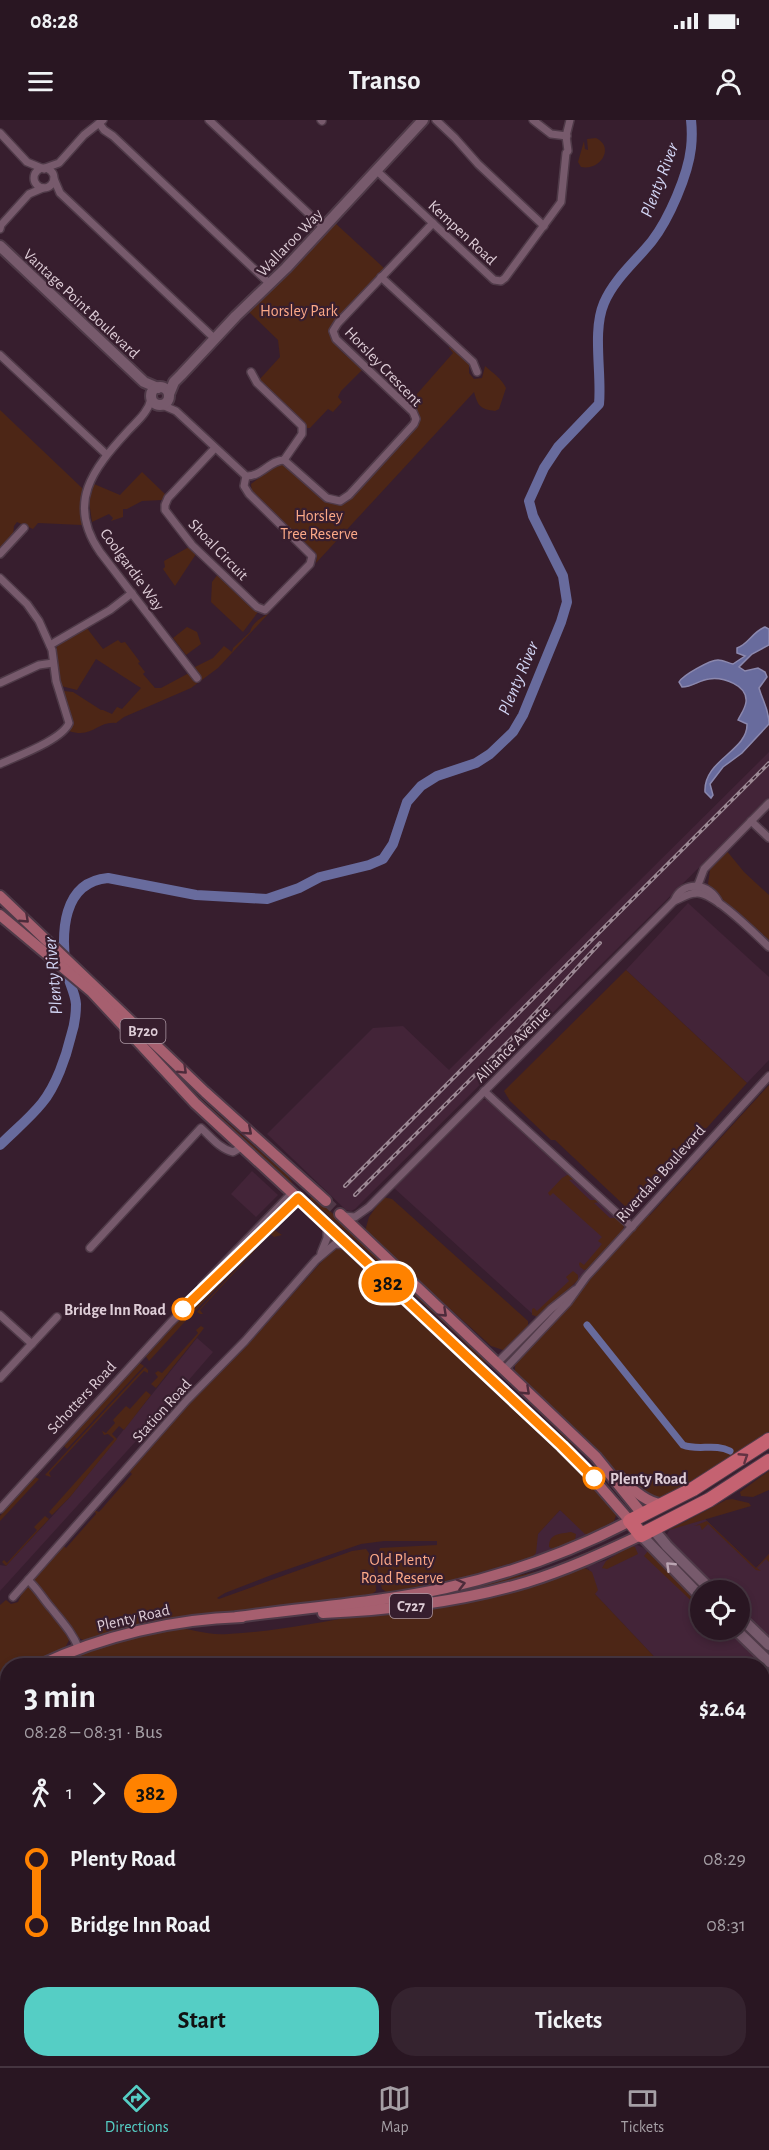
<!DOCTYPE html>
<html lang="en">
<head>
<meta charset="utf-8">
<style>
	:root { --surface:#291622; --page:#35232f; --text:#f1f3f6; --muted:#a59fa5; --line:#453540; --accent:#55cec5 }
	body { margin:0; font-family:"Alegreya Sans",sans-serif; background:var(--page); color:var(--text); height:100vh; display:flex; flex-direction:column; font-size:22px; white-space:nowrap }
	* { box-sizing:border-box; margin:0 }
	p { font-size:20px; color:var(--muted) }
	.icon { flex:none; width:33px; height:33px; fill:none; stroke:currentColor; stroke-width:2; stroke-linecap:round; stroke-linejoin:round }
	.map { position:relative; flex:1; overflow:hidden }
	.drawer { position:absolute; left:0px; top:1538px; width:770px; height:410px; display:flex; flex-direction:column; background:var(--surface); border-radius:24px 24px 0 0; box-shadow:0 3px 9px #0003,0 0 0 2px var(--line) }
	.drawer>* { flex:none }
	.badge { padding:0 12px; border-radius:20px; font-size:21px; line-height:39px }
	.fabs { position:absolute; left:690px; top:1460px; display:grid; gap:12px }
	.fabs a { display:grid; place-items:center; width:60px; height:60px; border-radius:50%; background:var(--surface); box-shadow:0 3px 9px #0003,0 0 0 2px var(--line); font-size:30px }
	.map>.badge { position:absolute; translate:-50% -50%; box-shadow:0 0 0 3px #fff }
	.legs { display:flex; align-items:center; gap:9px; height:66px; padding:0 24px; font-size:20px }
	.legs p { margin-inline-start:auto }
	.overview { display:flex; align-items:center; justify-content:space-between; height:102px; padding:0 24px }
	h1 { font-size:33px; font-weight:600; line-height:45px }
	.cta { display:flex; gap:12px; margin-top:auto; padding:12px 24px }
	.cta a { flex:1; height:69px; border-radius:24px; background:var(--accent); color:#111; font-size:24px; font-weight:600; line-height:69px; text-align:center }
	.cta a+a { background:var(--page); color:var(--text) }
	ul { padding:0 24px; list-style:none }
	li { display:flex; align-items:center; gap:21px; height:66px; font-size:22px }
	li i { display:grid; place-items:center; width:9px; height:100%; margin:0 8px; background:currentColor }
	li i::after { content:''; width:15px; height:15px; margin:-8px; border:4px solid; border-radius:50%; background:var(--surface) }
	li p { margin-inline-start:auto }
	li:first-child i { background:linear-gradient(#0000 50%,currentColor 0) }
	li:last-child i { background:linear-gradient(currentColor 50%,#0000 0) }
	.status { display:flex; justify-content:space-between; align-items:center; height:42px; padding:0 30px; background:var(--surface); direction:ltr }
	.status svg { height:16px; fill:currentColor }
	header { display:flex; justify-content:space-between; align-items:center; height:78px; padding:0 24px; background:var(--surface); font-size:27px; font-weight:600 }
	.menu { display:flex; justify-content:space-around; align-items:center; height:84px; border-top:2px solid var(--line); background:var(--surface); font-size:16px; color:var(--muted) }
	.menu a { display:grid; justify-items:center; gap:3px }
	.menu .active { color:var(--accent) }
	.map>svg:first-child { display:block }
</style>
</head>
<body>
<div class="status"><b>08:28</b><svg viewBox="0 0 49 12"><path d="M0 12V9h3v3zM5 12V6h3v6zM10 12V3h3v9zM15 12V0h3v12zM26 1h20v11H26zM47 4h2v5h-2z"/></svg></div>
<header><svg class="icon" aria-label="menu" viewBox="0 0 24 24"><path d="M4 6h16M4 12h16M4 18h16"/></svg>Transo<svg class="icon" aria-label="person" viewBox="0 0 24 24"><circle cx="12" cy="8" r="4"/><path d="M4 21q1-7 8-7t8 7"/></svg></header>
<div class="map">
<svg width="769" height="1946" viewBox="0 0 769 1946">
	<rect width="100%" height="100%" fill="#371e2e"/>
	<!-- built -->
	<g fill="#432438">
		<path d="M769,632v46l-414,411 -4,2 -5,-1 -79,-76 106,-106 30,-2 46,44z"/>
		<path d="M688,783l81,74v83l-22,23 -121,-113z"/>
		<path d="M481,980h6l134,121 3,5 -2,6 -54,59 -31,27 -143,-130v-2l33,-35h4l35,-36 1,-4z"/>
		<path d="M252,1051l26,24 -22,22 -25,-23z"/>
		<path d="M197,1218l16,14 -77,89 -136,150v-26l6,1 64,-69z"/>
		<path d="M560,1390l28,24 -56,23 2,-1 2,-20z"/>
		<path d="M700,1394l56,54 13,-14v82l-29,-27v-19h-20l-48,-45 -6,-9 4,-7z"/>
		<path d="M637,1425l9,4 54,52v28h29l40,38v22l-7,1v-25h-100l-70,-74 -3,-22 -5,-2 23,-7 16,-11z"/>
		<path d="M516,1940h172l7,6h-185z"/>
	</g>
	<!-- green -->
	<g fill="#4d2616">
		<path d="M596,18c19,9 5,33 -15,29l-3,-5 6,-21 1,8 3,1 -1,-11z"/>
		<path d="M334,102l51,47 -53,56c-7,18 19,34 31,44l-22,22 -3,6 4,5 -9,10 -5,-3 -18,19h-4l-5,-8 -42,-40 21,-23 -2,-17 -30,-29 33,-33 5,-2z"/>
		<path d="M451,226l18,17v10l5,6 8,-1 3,-12c9,8 16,12 21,22l-7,21 -4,2c-15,-2 -17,-5 -21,-19l-158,171 1,-6 -2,-5 -63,-59 -1,-9 27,-20 5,-1c19,11 41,52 65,38l70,-75v-12l-9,-11 44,-50 -4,-5z"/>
		<path d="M0,290l82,78v12l-2,3 2,22 -44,-2 -5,6 -16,-7 -3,4 -1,9 -13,14z"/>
		<path d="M142,352l24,23 -4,5 -20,1 -15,8h-4v8l-12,4 2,-3 -4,-4 -17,8 -3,-21 5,-17 26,11z"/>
		<path d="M189,427l7,7 -21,32 -12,-17 2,-2 -1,-6z"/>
		<path d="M218,454l40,38 -15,20 -32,-30 1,-20z"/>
		<path d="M270,492l-52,56 -27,20 -67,29 -8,6c-19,-2 -23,16 -47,8l5,-8 -11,-31 1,-1 9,1 28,18h2l9,4 5,-7 5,2 19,-21 -45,-29 -19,31 -16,-4c-3,-8 -9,-35 -3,-41 6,-8 20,-13 28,-18l17,22 15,-9 3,3 4,-1 15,20 -2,1 7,9 -2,2 12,14h6l28,-15 4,-5 20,-10 11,-12 8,6 1,-4 17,-16c2,-10 13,-15 20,-20z"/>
		<path d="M187,507l10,5 4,12 -15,11 -13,-17z"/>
		<path d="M726,730l18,22 25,23v45l-33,-30 -5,-1 -23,-25 2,-14z"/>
		<path d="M626,850l121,113 -113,126h-6l-73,-69h-4l-41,-39 -6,-10z"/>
		<path d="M120,897l81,82 87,77 5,8 -11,-7 -82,-76z"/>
		<path d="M769,965v349l-86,52 -22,12h-8l-35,-25 -100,-96 -3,-4v-8l122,-139 9,-10 4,-1z"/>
		<path d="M569,1054l6,5 -6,1 21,20h7l2,2 -5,1 16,15h7l7,8 -2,6 -34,37 -4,1 -4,-3 -1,-3 1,-2 4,3 18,-21 -4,-3 4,-4 -49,-44 -3,3 -2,-3 14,-15z"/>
		<path d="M312,1074l175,166 2,5 -8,-4 -22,-24 -149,-138z"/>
		<path d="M383,1077l9,2 136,122v8l-14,14 -11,7 -12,-4c-42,-39 -85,-75 -126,-115l4,-14z"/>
		<path d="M284,1096v2l-89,93 -3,-6z"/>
		<path d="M273,1109l9,6 -8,2 -4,-3 -70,76 3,4h-3l-3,-2z"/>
		<path d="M342,1126l239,225c9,17 25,27 36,42l-3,8 -24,13h-5l-25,-24 -22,24 -2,19 -4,4 -67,20 -77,16 -6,-4c-3,-13 -8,-29 -2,-41l57,-3v-4h-53l-23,3 -87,30 -49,19 -8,5 2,1 133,-48 14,-2c8,9 10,29 10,42l-4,3 -188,23 -94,23 -5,1 -6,-3 -45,-57 1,-4 28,-32 3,3 30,-34 -2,-4 5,2 33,-38 -3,-3 71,-80 41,-39 92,-103z"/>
		<path d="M573,1151l5,4v5l-39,37 -7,-2v-6l2,-1 3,3 32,-30 -3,-4z"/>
		<path d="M184,1193l6,3 -41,45 -4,-6z"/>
		<path d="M201,1206l3,2 -3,4 -45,56 -5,-4 7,-7 -3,-4 3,-2 4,2 36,-40 -2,-3z"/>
		<path d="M138,1242l6,4 -77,83 -3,-3 7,-10z"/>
		<path d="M145,1247l3,3v3l-4,-2 -95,102 2,4 -6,-2z"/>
		<path d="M506,1258l50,48 66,76 -2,1 -64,-74 -48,-46z"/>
		<path d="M146,1271l5,4 -27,35 -5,-4 -7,8 5,5 -47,58 -18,18 -3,-3 65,-73 -6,-5 -4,1 -2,-4 4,2 9,-10 -2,-3 13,-14 4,3z"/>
		<path d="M769,1351v19l-16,7 -12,-1 -1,-4z"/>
		<path d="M33,1356l6,3 -39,42v-5z"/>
		<path d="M732,1379l17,4 2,3 -82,24 57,-30z"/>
		<path d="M45,1396l4,3 -43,47 -4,-4 2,-2 3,3 30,-33 -3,-3z"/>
		<path d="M707,1401l49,47 13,-14v8l-3,-3 -9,9 4,3 -5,-1 -48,-46 -6,6 -2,-5 -6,1z"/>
		<path d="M571,1412l5,2 -1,6 -22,9 -4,-2c0,-14 11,-13 22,-15z"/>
		<path d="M623,1417l2,2 -94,38 -89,22 -50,4 152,-33z"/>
		<path d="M631,1426l4,1 3,7 -31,15 -5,-1 4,-7z"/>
		<path d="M648,1431l52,50v8l-56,-53z"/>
		<path d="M583,1447l9,5 6,18 -3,4 67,71h-610l48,-19 74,-18c18,0 33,8 54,6 46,-2 91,-12 136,-19 43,-7 85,-8 127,-18 32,-8 61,-22 92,-30z"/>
		<path d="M28,1466h3l31,37 8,15 -4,8 -38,19h-20l-1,10 -7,4v-74l6,-5 5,4 7,-2 5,-11z"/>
		<path d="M7,1567l1,373h126l-1,6h-133v-375z"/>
		<path d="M762,1581h7v100l-7,8v-30l5,-6 -5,-6z"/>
		<path d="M137,1940h299l7,6h-299z"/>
	</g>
	<!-- water -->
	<path fill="#686b9d" stroke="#8b88ae" stroke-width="1.5" d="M765,507l4,2v16l-17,9 -13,13 6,4 13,-3 7,4 2,5 -8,11c4,14 10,21 10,36l-27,29 -19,14 -13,17 3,11 -2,3 -6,-6c-2,-32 43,-41 42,-68l-9,-4c3,-6 7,-11 8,-18 2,-17 -23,-25 -37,-23 -10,1 -16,8 -27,8l-3,-5c4,-7 31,-22 39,-22 5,0 10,3 15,4l12,-8 -8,-3v-5c11,-3 15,-16 28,-21z"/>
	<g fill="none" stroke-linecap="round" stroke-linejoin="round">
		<!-- canal -->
		<path stroke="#686b9d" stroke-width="7" d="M587,1205l96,120c15,6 32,-2 47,6"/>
		<!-- river -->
		<path stroke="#686b9d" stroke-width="10" d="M0,1025c14,-14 30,-27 42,-42 14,-17 24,-46 29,-67 3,-9 5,-23 5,-32 -1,-12 -8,-23 -10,-35 -5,-36 -4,-87 42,-91l88,17 71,4 32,-11 21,-11 49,-12 14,-6 10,-15 14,-42 14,-16 16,-10 39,-13 14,-9 23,-22 10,-17 38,-93 6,-20 -4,-26 -30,-60 -4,-15 15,-33 14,-21 41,-43c3,-30 -7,-73 5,-101 10,-24 32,-42 48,-62 17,-22 36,-66 39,-93 1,-9 1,-19 0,-28"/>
		<!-- primary-tunnel -->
		<g stroke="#503847" stroke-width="10" stroke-dasharray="10 5" stroke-linecap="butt">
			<path d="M326,1081l14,13"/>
			<path d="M314,1093l14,14"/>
		</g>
		<defs>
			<g id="street">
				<path d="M209,0l115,108"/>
				<path d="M321,0l1,1"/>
				<path d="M436,0l19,18 23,26 66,62"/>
				<path d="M533,0l18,14 16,2"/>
				<path d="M99,3l5,7 9,6 157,148"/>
				<path d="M0,13l27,29 17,7"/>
				<path d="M45,48l14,-5 25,-28 19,-15"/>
				<circle cx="44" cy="58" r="10"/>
				<path d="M377,51l117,109 7,1 4,-3 56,-76 5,-49 2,-2 -2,-15 4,-16"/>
				<path d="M54,59l6,14 155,146"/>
				<path d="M0,109l1,-4 28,-31 14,-6"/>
				<path d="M381,157l92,85 4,10"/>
				<path d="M0,235l106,99"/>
				<path d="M251,252l6,11 45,43v8l-18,26"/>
				<path d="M151,279c-3,14 -15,23 -24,33 -34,37 -61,71 -27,120l97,126"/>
				<path d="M162,285l14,6 70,65c15,1 24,-16 38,-16"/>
				<path d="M215,328l-47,50 -3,7v5l27,35 65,62 8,3 45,-46 2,-8 -63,-62 -5,-8 2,-10"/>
				<path d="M284,340l43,38 13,3 9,-6 65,-71 2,-5 -3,-7 -77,-73 -3,-8 5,-8 95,-100"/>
				<path d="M0,434l24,-26"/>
				<path d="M0,458l27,26 12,17 13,29 4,31 13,42c-7,17 -52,33 -69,41"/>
				<path d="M50,525l60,-35 22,-17"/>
				<path d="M0,563l39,-18 14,-2"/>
				<path d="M751,701l18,17"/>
				<path d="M695,773l9,-24 65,-66"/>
				<path d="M674,781c8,-3 14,-8 23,-8 18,0 58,41 72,54"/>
				<path d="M484,971l148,136"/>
				<path d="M344,1096l11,1 14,-10 305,-306c9,-22 36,-18 45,2"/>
				<path d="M90,1128l111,-120c10,9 19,21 32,24l9,-5"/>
				<path d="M321,1133l6,-15v-10"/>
				<path d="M202,1166l90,-93"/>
				<path d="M0,1195l32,29"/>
				<path d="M497,1243l54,-54 24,-19"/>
				<path d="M504,1250l64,-68 18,-25 183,-201"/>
				<path d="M0,1258l57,-61"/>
				<path d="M0,1389l171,-187 127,-124"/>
				<path d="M28,1460c10,9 15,19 24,29 11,14 20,23 27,40"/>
				<path d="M13,1477l174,-197 58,-59 71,-81 19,-16 11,1"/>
				<path d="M762,1576h7"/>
				<path d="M762,1694l7,-8"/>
				<path d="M762,1718l7,7"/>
				<path d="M762,1810l7,7"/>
				<path d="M762,1896l7,-5"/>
				<path d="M441,1940l6,6"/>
				<path d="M700,1940l6,6"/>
				<path d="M462,1946l6,-6"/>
			</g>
			<g id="secondary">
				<path d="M0,126l144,136 14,6"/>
				<circle cx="160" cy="276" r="9"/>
				<path d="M169,274l5,-12 7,-7 55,-59 50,-48 137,-148"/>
				<path d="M653,1409l14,17 44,44"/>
				<path d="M641,1415l59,61"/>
				<path d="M740,1497l29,28"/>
				<path d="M735,1509l34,33"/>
			</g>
			<g id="primary">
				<path d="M0,776l205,196 121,109"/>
				<path d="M0,795l92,77 103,111 119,110"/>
				<path d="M340,1094l256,243 47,58"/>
				<path d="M619,1357c11,10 30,29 46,27"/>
				<path d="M323,1493c69,-3 137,-11 204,-31 39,-12 76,-29 114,-47"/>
				<path d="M237,1497c70,-10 140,-14 209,-29 64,-14 126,-37 184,-67l-54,-62 -248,-232"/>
				<path d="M40,1545c62,-29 133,-46 202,-48"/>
				<path d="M0,1566l8,-5"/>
			</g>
			<path id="highway" d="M769,1320l-76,49 -63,32 11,14 68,-35 60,-39"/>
		</defs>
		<!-- street casing -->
		<use href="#street" stroke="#4f3a48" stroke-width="10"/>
		<!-- secondary casing -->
		<use href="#secondary" stroke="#4f3a48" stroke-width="14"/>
		<!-- primary casing -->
		<use href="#primary" stroke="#4f3a48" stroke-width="14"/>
		<!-- highway casing -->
		<use href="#highway" stroke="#4f3a48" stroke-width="16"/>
		<!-- street -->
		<use href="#street" stroke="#775a6c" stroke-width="7"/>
		<!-- secondary -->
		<use href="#secondary" stroke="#775a6c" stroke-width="10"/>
		<!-- primary -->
		<use href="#primary" stroke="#a65f6f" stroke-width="10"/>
		<!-- highway -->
		<use href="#highway" stroke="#c56271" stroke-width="14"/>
		<defs>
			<g id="rail">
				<path d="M345,1066l424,-423"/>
				<path d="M355,1075l160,-160 85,-92"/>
			</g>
		</defs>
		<!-- rail casing -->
		<use href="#rail" stroke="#9c8894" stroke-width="4"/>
		<!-- rail -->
		<use href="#rail" stroke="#371e2e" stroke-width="1.5" stroke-dasharray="4.5" stroke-linecap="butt"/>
	</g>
	<!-- one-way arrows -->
	<defs><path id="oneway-chevron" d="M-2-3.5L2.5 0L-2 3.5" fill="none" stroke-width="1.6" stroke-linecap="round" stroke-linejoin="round" transform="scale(1.5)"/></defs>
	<g stroke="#4d2b3b">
		<use href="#oneway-chevron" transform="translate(25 799) rotate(43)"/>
		<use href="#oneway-chevron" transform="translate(183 950) rotate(44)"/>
		<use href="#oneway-chevron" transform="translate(248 1011) rotate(41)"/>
		<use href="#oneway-chevron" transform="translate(443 1193) rotate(43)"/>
		<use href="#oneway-chevron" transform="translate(526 1271) rotate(43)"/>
		<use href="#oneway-chevron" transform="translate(461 1464) rotate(-14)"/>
	</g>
	<use stroke="#623242" href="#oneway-chevron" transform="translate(744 1337) rotate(-33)"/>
	<use stroke="#baa5b2" href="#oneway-chevron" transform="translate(670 1446) rotate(-136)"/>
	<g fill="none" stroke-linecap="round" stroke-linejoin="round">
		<defs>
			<path id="line-1" d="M183,1189l115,-111 264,248 32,32"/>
		</defs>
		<!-- line-1 casing -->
		<use href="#line-1" stroke="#fff" stroke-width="14"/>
		<!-- line-1 -->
		<use href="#line-1" stroke="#ff8200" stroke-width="9"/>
	</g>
	<!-- markers -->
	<g fill="#fff" stroke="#ff8200" stroke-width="3">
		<circle cx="183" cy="1189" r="10"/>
		<circle cx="594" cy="1358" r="10"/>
	</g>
	<g text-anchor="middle" stroke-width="4.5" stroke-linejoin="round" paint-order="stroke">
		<!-- shield labels -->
		<g fill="#371e2e" stroke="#ac98a4" stroke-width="1.5">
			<rect x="120.5" y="899" width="45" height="24" rx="4.5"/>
			<rect x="390" y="1474" width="42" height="24" rx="4.5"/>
		</g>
		<g font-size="15" font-weight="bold" fill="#decdd7">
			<text x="143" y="916">B720</text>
			<text x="411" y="1491">C727</text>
		</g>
		<!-- street labels -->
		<g font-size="16" fill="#decdd7" stroke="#371e2e">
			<text transform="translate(463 112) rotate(43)" y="6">Kempen Road</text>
			<text transform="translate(289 122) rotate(-46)" y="6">Wallaroo Way</text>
			<text transform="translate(82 183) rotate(43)" y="6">Vantage Point Boulevard</text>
			<text transform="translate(384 246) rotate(46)" y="6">Horsley Crescent</text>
			<text transform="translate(219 429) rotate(46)" y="6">Shoal Circuit</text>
			<text transform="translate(133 449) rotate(54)" y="6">Coolgardie Way</text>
			<text transform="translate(512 924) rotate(-45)" y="6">Alliance Avenue</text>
			<text transform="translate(660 1053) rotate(-48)" y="6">Riverdale Boulevard</text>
			<text transform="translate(81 1277) rotate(-47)" y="6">Schotters Road</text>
			<text transform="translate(161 1290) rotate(-48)" y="6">Station Road</text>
			<text transform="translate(133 1497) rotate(-13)" y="6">Plenty Road</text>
		</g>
		<!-- park labels -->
		<g font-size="16" fill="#fba887" stroke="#371e2e">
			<text x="299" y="196">Horsley Park</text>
			<text x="319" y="401">Horsley<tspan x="319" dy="18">Tree Reserve</tspan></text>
			<text x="402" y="1445">Old Plenty<tspan x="402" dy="18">Road Reserve</tspan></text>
		</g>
		<!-- stop labels -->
		<g font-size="16" font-weight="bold" fill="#decdd7" stroke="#371e2e" text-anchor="end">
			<text x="166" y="1195">Bridge Inn Road</text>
			<text x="610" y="1364" text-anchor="start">Plenty Road</text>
		</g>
		<!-- water labels -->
		<g font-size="18" font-style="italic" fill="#d2d5f4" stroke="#371e2e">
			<text transform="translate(659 60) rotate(-69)" y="6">Plenty River</text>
			<text transform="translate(518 558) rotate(-67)" y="6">Plenty River</text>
			<text transform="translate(53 856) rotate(-95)" y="6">Plenty River</text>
		</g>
	</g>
</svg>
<div class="fabs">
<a><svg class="icon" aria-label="locate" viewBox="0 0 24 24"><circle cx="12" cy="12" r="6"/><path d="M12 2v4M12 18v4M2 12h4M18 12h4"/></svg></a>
</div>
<b class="badge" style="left:388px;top:1163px;background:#ff8200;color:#111">382</b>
<section class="drawer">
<div class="overview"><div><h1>3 min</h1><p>08:28 – 08:31 · Bus</p></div><b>$2.64</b></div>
<div class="legs"><svg class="icon" aria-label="walk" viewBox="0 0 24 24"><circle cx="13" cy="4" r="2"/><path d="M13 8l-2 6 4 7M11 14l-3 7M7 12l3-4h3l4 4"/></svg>1<svg class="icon" aria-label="forward" viewBox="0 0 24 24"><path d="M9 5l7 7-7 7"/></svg><b class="badge" style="background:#ff8200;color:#111">382</b></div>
<ul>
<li><i style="color:#ff8200"></i><b>Plenty Road</b><p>08:29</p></li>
<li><i style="color:#ff8200"></i><b>Bridge Inn Road</b><p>08:31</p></li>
</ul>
<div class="cta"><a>Start</a><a>Tickets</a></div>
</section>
</div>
<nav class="menu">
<a class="active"><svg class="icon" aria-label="directions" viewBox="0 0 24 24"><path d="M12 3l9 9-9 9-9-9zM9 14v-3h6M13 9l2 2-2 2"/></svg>Directions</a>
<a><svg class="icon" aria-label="map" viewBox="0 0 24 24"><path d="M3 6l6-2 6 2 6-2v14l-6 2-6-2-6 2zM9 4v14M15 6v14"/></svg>Map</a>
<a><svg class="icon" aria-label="tickets" viewBox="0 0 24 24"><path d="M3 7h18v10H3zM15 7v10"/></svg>Tickets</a>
</nav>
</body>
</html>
